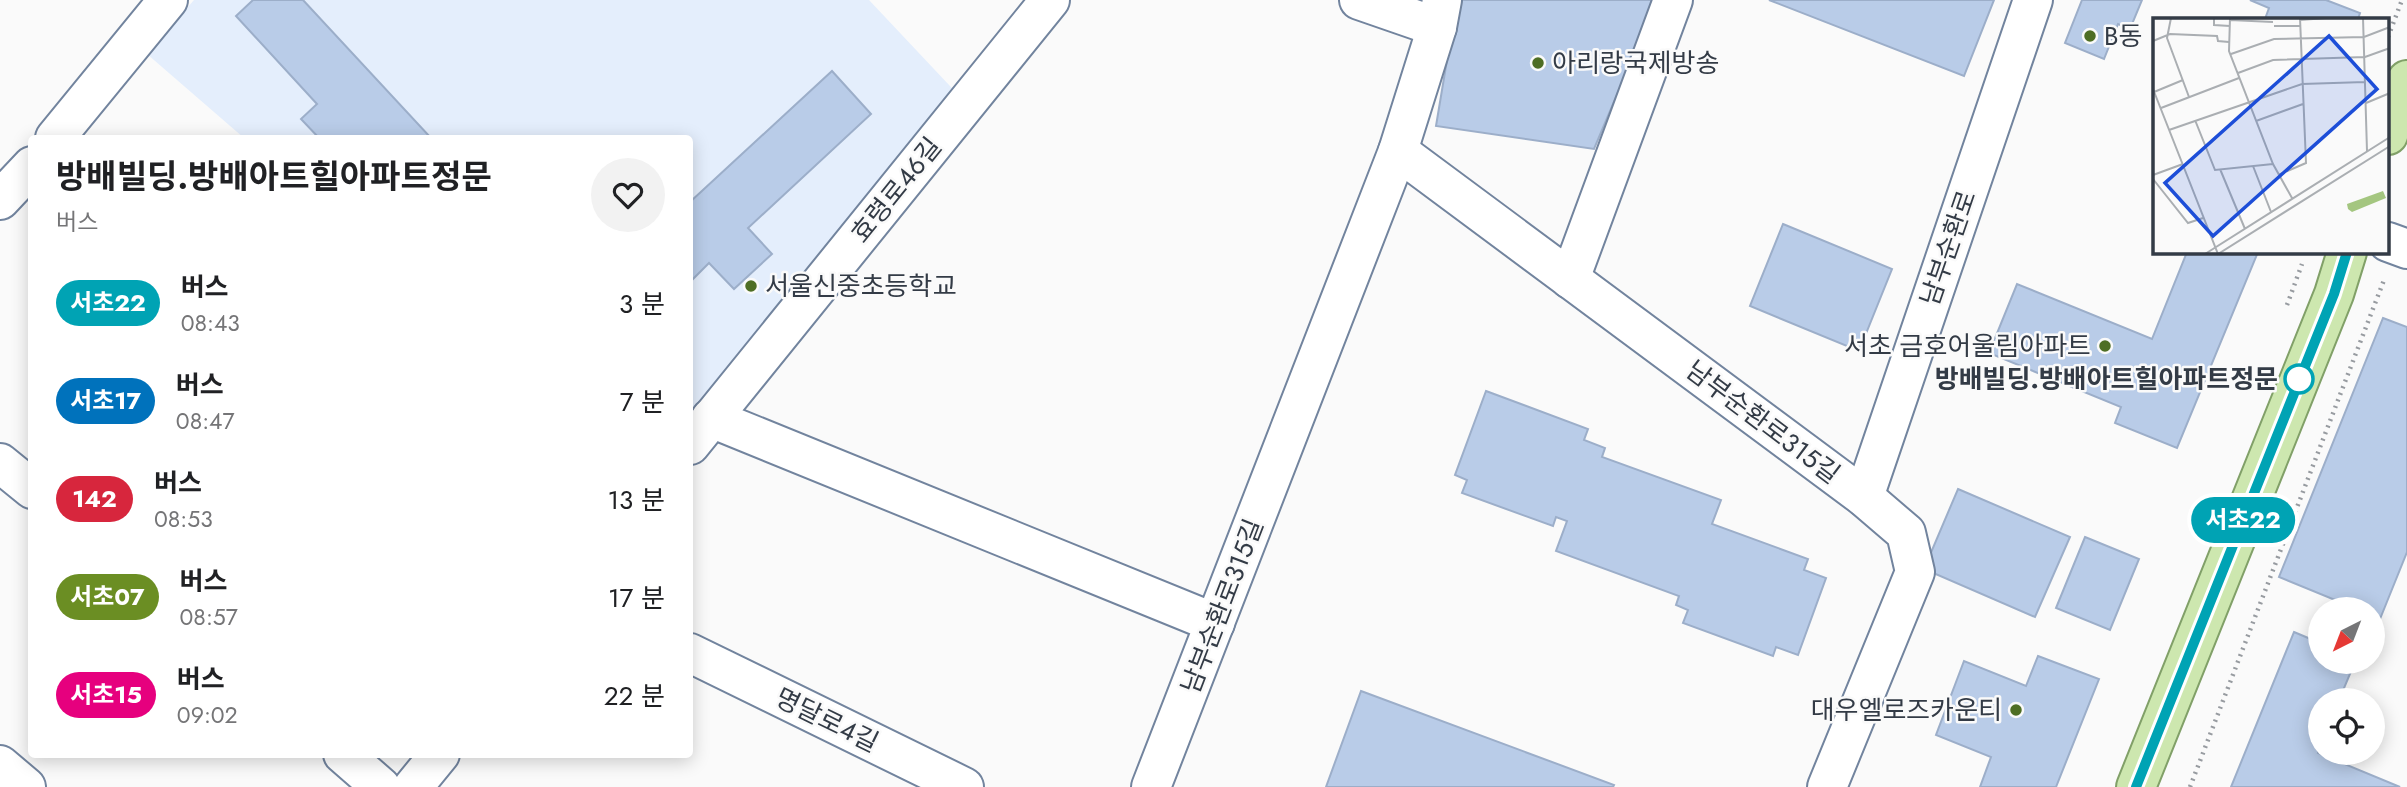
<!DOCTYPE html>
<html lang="ko">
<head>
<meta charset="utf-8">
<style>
	:root { --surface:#fff; --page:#f2f2f2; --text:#202124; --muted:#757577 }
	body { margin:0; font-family:Jost,"Noto Sans KR",sans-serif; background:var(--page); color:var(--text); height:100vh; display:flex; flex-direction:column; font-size:26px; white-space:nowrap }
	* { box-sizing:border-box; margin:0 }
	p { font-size:23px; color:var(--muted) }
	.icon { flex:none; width:38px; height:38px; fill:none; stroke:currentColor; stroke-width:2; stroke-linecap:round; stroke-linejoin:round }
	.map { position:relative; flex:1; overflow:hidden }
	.details { position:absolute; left:28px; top:135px; width:665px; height:623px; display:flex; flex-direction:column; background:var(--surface); border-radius:7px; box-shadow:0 4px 18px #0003 }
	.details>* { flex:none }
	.badge { padding:0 14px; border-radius:23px; font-size:24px; line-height:46px }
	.needle { width:46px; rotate:222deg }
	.controls { position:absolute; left:2308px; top:597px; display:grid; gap:14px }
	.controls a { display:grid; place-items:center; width:77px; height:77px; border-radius:50%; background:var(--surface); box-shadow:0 4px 18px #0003; font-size:35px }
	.map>.badge { position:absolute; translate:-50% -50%; box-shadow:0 0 0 4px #fff }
	.round { display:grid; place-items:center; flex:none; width:74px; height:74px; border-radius:37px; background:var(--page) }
	.overview { display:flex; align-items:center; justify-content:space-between; height:119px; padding:0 28px }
	h1 { font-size:33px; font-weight:700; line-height:52px }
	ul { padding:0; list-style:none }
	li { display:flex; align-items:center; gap:21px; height:98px; padding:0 28px }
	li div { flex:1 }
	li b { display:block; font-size:26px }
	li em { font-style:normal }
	li .badge { min-width:77px; font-weight:700; text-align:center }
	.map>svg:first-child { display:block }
</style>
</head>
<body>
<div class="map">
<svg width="2407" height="787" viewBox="0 0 2407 787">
	<rect width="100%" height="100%" fill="#fafafa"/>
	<!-- built -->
	<path fill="#e4eefc" d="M194,0h675l97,103 -276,330v-295h-446l-97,-84z"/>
	<!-- building -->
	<g fill="#b9cce8" stroke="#9caec9" stroke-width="2">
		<path d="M253,0h50l128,138h-112l-18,-19 16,-15 -81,-88z"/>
		<path d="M1457,0h200l-63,149 -158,-23z"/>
		<path d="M1769,0h225l-30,76z"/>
		<path d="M2082,0h60l-12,29 -12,-5 -14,35 -39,-16z"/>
		<path d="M2250,0h76l34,13 -2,6h-93l4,-11z"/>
		<path d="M832,71l39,43 -123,114 24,26 -38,35 -25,-26 -19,19v-80z"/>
		<path d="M1783,224l109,45 -33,82 -109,-45z"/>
		<path d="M2187,252h71l-81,196 -62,-25 6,-16 -132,-54 28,-69 135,55z"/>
		<path d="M2383,318l24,9v225l-27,67 -7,-3v-7h-16l-78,-32z"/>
		<path d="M1486,391l102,38 -4,11 21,8 -3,9 119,43 -9,24 96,35 -4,11 22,8 -28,77 -22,-8 -3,9 -90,-33 5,-13 -12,-5 3,-9 -123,-45 11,-30 -11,-4 -3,9 -91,-33 5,-13 -12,-5z"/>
		<path d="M1958,489l112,48 -35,80 -111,-48z"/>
		<path d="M2085,537l54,22 -29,71 -54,-22z"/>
		<path d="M2294,632l26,11v19h35l-16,38h-19v46l-2,7 82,34h-169z"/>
		<path d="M2038,656l61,23 -43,108h-76l11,-30 -55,-22 28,-74 62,25z"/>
		<path d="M1361,691l253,94 -1,2h-287z"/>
	</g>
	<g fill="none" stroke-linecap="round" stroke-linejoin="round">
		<defs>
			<g id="minor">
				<path d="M1359,0l78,27"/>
				<path d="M55,138l113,-138"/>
				<path d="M1398,151l466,346 42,36 9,39 -88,215"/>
				<path d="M0,200l32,-34"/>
				<path d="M2388,242l19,7"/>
				<path d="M1570,279l103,-279"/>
				<path d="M711,418l504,205"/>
				<path d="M690,445l360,-445"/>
				<path d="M0,463l32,26"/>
				<path d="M1864,497l169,-497"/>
				<path d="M690,653l274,134"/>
				<path d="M343,754l38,33"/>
				<path d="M0,765l26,22"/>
				<path d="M413,787l27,-33"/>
				<path d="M1151,787l247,-636 39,-124 5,-27"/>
			</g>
			<g id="major">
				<path d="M2388,135l19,-55"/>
				<path d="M2136,787l198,-493 13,-42"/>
			</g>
		</defs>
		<!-- minor casing -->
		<use href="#minor" stroke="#72849e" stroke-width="42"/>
		<!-- major casing -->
		<use href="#major" stroke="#81a068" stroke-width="42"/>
		<!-- path -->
		<g stroke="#979ba0" stroke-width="4.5" stroke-dasharray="2 5" stroke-linecap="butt">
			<path d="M2388,37l14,-37"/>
			<path d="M2287,305l15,-41"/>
			<path d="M2190,787l194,-507"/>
		</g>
		<!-- minor -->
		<use href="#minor" stroke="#fff" stroke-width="38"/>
		<!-- major -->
		<use href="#major" stroke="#cde7af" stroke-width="38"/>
	</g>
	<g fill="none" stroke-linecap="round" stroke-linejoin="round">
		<defs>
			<path id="line" d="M2136,787l198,-493 13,-42"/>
		</defs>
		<!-- line casing -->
		<use href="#line" stroke="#fff" stroke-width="16"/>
		<!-- line -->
		<use href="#line" stroke="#00a3b4" stroke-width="10"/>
	</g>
	<!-- markers -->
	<g fill="#4e6e24" stroke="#fafafa" stroke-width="2.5">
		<circle cx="2090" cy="36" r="7"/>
		<circle cx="1538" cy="63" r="7"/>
		<circle cx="751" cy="286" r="7"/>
		<circle cx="2105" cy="346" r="7"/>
		<circle cx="2016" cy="710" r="7"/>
	</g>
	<circle fill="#fff" stroke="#00a3b4" stroke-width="3.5" cx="2299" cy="379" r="14"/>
	<g text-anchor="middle" stroke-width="5" stroke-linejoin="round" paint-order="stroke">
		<!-- poi labels -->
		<g font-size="26" fill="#333b46" stroke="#fafafa" text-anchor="start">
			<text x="2104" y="45">B동</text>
			<text x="1552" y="72">아리랑국제방송</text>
			<text x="765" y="295">서울신중초등학교</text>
			<text x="2091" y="355" text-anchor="end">서초 금호어울림아파트</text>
			<text x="2002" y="719" text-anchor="end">대우엘로즈카운티</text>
		</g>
		<!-- street labels -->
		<g font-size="26" fill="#333b46" stroke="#fafafa">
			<text transform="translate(896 190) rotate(-51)" y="9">효령로46길</text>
			<text transform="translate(1948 248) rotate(-71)" y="9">남부순환로</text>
			<text transform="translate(1763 422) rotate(37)" y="9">남부순환로315길</text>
			<text transform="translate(1222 606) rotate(-69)" y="9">남부순환로315길</text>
			<text transform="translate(827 720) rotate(26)" y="9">명달로4길</text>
		</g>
		<!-- stop labels -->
		<g font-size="26" font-weight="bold" fill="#333b46" stroke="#fafafa" text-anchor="end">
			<text x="2278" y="388">방배빌딩.방배아트힐아파트정문</text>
		</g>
	</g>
	<!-- overview -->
	<g transform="translate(2153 18)">
		<rect width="236" height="236" fill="#fafafa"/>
		<path d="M230,173l3,7 -34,14 -4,-3 -1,-5z" fill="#a4c680"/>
		<path fill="none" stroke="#aaaeb2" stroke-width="2" d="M18,0l-4,20 22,59M61,0v7l16,1M77,0l-1,33 44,113 19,34M210,0l4,133M77,2l43,2M147,2l26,-2M121,8h27M0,23l17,-7 47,2 1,5 11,1M78,36l43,-15 90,-2 26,-10M85,55l35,-13 92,-3 25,-9M0,71l65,165 172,-108M1,74l29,-12M213,85l24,-10M8,90l78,-30M42,102l20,50 58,-6M103,103l47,-17M16,112l133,-46 63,-2M100,148l18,46M67,151l25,60M0,157l30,-11M125,157l28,-12 -6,-145M0,161l35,44 15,-5M52,236l185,-117"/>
		<path fill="#1d4ed8" fill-opacity="0.15" stroke="#1d4ed8" stroke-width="3.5" d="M176,18l48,53 -164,147 -48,-53z"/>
		<rect width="236" height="236" fill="none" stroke="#333b46" stroke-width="3.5"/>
	</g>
</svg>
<div class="controls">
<a><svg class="needle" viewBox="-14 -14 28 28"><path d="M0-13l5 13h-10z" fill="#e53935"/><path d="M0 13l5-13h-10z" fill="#757577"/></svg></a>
<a><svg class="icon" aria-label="locate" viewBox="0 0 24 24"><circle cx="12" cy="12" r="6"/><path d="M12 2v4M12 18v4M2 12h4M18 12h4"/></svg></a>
</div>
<b class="badge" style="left:2243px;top:520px;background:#00a3b4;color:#fff">서초22</b>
<section class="details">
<div class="overview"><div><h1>방배빌딩.방배아트힐아파트정문</h1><p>버스</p></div><a class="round"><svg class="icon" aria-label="heart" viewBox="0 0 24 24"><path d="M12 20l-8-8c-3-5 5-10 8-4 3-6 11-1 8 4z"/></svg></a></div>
<ul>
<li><span class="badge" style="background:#00a3b4;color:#fff">서초22</span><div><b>버스</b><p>08:43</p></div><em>3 분</em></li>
<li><span class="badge" style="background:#0072bc;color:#fff">서초17</span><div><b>버스</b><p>08:47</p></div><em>7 분</em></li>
<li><span class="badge" style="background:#d7263d;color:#fff">142</span><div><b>버스</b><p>08:53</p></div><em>13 분</em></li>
<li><span class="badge" style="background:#6b8e23;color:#fff">서초07</span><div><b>버스</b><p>08:57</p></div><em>17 분</em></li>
<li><span class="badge" style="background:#e6007e;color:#fff">서초15</span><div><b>버스</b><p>09:02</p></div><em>22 분</em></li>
</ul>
</section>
</div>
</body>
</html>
